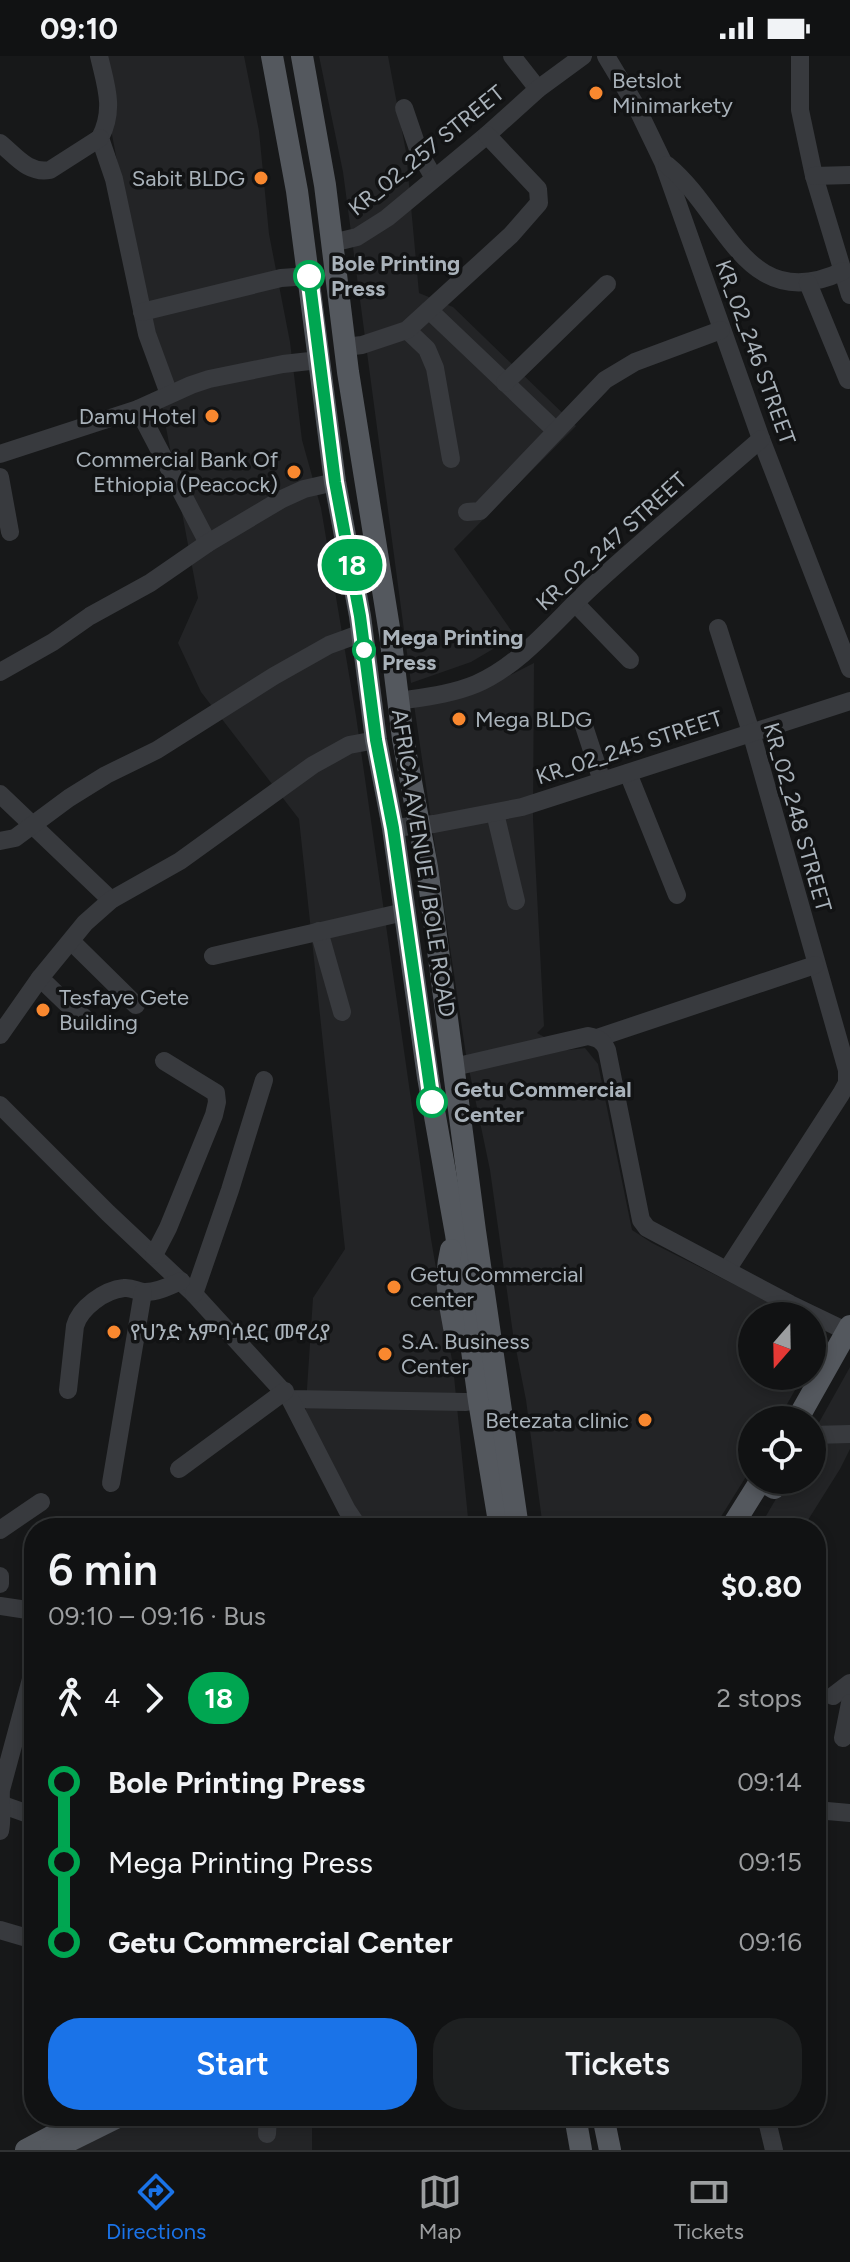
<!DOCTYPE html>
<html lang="en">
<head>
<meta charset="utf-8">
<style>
	:root { --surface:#111213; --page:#1e2021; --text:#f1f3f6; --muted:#9c9ea0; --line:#303233; --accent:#1a73e8 }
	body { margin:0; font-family:Figtree,"Noto Sans Ethiopic",sans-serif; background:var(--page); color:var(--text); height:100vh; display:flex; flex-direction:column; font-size:30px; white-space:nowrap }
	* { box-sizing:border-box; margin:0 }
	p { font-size:26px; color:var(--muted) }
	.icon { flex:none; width:44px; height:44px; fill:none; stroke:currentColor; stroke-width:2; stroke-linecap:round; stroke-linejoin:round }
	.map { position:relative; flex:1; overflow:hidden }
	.sheet { position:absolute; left:24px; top:1462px; width:802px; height:608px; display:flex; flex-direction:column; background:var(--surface); border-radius:32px; box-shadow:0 4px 12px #0003,0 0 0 2px var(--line) }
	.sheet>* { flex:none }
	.badge { padding:0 16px; border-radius:26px; font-size:28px; line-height:52px }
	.needle { width:52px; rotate:200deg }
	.controls { position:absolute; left:738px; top:1246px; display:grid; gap:16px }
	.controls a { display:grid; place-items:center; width:88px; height:88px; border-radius:50%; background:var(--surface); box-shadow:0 4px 12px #0003,0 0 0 2px var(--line); font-size:40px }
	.map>.badge { position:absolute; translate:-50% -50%; box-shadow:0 0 0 4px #fff }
	.legs { display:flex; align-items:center; gap:12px; height:88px; padding:0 24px; font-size:26px }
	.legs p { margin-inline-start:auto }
	.headline { display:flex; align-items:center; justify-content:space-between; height:136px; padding:0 24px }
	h1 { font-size:44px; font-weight:600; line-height:60px }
	.action { display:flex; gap:16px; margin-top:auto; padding:16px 24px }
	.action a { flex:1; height:92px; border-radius:32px; background:var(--accent); color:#fff; font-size:32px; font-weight:600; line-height:92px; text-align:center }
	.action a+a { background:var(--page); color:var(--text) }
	ul { padding:0 24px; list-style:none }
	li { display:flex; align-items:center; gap:28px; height:80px; font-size:30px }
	li i { display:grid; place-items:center; width:12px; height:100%; margin:0 10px; background:currentColor }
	li i::after { content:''; width:20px; height:20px; margin:-10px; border:6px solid; border-radius:50%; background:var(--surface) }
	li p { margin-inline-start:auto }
	li:first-child i { background:linear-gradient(#0000 50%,currentColor 0) }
	li:last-child i { background:linear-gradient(currentColor 50%,#0000 0) }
	.status { display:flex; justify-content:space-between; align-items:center; height:56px; padding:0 40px; background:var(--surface); direction:ltr }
	.status svg { height:22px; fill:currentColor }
	.menu { display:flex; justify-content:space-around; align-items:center; height:112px; border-top:2px solid var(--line); background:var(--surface); font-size:22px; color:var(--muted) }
	.menu a { display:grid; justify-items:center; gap:4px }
	.menu .active { color:var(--accent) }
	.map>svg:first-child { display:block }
</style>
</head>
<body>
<div class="status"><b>09:10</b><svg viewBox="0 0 49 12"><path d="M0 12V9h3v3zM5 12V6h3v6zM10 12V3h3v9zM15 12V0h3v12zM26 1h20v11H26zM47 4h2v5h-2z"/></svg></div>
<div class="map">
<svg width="850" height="2094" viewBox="0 0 850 2094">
	<rect width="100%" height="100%" fill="#171819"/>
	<!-- built -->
	<g fill="#232426">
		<path d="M97,0h147l15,75 10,103 21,108 12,98 19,68 35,208 75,523 22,127 16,162h-106l-58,-109 8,-121 32,-49 -46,-430 -98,-127 -23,-49 20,-45 -36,-192 1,-4z"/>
		<path d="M319,0h69l18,96 13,141 34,14 123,119 -122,123 61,87 -44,26 -60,21 -68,-511z"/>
		<path d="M534,607l-1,156 11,207 -7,7 31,17 17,-2 13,16 34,166 20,13 145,73h-45v60h51l-25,44h-26v47l-38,61h-171l-17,-128 -13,-66 -23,-164 -24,-115 -52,-350 77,-20z"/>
		<path d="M850,1311v82l-10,20 -37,59h-44l28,-48h25v-45z"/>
		<path d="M131,2060h181v34h-247l16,-10z"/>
	</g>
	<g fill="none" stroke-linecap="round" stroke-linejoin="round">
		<!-- minor -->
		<g stroke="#383a3e" stroke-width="18">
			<path d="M99,0c7,30 16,53 1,82l14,41 33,155 22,60"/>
			<path d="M512,0l26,33"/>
			<path d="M606,0l30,50 27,56 98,277 89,230"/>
			<path d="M800,0v54l14,66 36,119"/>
			<path d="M404,52l15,44 15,26"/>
			<path d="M0,87c16,13 28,31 50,27l50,-32"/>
			<path d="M667,109c60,49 79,152 176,106"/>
			<path d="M814,120l36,-1"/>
			<path d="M332,187l25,-6 30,-19 100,-83 51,-46 45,-33"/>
			<path d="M808,227l40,97"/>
			<path d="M429,254l127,121"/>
			<path d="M142,256l139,-34 28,-2"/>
			<path d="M407,274l20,19 8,19 16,91"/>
			<path d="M345,291l17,-2 45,-15 104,-95 28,-32 -1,-14 -51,-54"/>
			<path d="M505,327l102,-99"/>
			<path d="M138,353l70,134"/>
			<path d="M0,398l138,-45 53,-24 18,-6 74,-15 36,-4"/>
			<path d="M0,421l10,55"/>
			<path d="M467,456l13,-1 125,-131 30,-18 86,-32"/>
			<path d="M575,547l55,57"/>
			<path d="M718,572l33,104 96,338v13l-6,11 -114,176"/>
			<path d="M0,616l53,-30 37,-26 60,-33 58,-40 74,-44 22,-10 31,-7"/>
			<path d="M399,645c26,-4 53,-7 77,-17 47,-20 83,-68 120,-101 54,-49 110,-96 165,-144"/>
			<path d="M584,670l18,55"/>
			<path d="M628,717l49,122"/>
			<path d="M0,738l111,106"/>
			<path d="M495,757l21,88"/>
			<path d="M393,772l41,-4 88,-17 328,-106"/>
			<path d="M0,785l15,-3 54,-40 37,-23 51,-25 117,-74 55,-31 33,-12"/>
			<path d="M319,875l23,81"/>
			<path d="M71,885l65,64"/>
			<path d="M213,900l191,-44"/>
			<path d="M40,922l26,25 25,20"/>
			<path d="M0,979l40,-57 45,-55 26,-23 69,-39 133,-96 36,-20 27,-5"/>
			<path d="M597,982l218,-73"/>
			<path d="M454,1011l134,-31c9,2 15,4 19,14l34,170 6,8 143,76 60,29"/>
			<path d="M0,1049l108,108 86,81 96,105 176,3"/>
			<path d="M154,1199l14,-27 46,-113 3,-13 -1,-9 -52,-32"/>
			<path d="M194,1238l36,-104 34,-110"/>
			<path d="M68,1334l7,-64c5,-18 29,-36 49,-38 8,-1 12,3 19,4 13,1 27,-6 38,-11"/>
			<path d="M290,1343l57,111 12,18"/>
			<path d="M812,1379l38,-1"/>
			<path d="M179,1413l106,-78"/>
			<path d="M111,1427l32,-191"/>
			<path d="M0,1474l41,-28"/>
			<path d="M0,1520v8"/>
			<path d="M0,1550l34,5"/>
			<path d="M833,1640l17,-13"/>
			<path d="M843,1682l7,-35"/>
			<path d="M0,1748l34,12"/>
			<path d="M816,1754l34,3"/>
			<path d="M0,1775c3,-14 0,-26 1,-41l33,-122"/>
			<path d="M0,1874l34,10"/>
			<path d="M768,2069l6,25"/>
			<path d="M267,2078l1,-18"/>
		</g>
		<!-- major -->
		<g stroke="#54585e" stroke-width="22">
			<path d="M272,0l25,135 38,291 25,134 16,124 17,88 35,249 28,157 23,167 21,127"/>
			<path d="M302,0l23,129 23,187 42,262 13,105 24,128 48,364 43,297"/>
			<path d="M451,1194c-7,29 -2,49 3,77"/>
			<path d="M797,1364l53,-94"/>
			<path d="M731,1472l30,-48 13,8"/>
			<path d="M575,2060l6,34"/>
			<path d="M603,2060l7,34"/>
			<path d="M26,2094l36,-19"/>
			<path d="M51,2094l69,-34"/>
		</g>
	</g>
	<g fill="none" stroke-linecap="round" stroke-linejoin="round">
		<defs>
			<path id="line-1" d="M309,220l26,206 25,134 16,124 17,88 39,274"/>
		</defs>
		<!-- line-1 casing -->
		<use href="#line-1" stroke="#fff" stroke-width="18"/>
		<!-- line-1 -->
		<use href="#line-1" stroke="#00a651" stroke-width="12"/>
	</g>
	<!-- markers -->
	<g fill="#f9882f" stroke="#121314" stroke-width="3">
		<circle cx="596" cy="37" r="8"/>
		<circle cx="261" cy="122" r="8"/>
		<circle cx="212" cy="360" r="8"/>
		<circle cx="294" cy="416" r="8"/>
		<circle cx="459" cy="663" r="8"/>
		<circle cx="43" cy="954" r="8"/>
		<circle cx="394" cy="1231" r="8"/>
		<circle cx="114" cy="1276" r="8"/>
		<circle cx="385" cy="1298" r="8"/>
		<circle cx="645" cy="1364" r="8"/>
	</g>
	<g fill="#fff" stroke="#00a651" stroke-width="4">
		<circle cx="309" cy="220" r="14"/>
		<circle cx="364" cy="594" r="10"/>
		<circle cx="432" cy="1046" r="14"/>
	</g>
	<g text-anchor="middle" stroke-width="7" stroke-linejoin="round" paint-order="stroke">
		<!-- poi labels -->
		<g font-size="22" fill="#a9b2ba" stroke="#121314" text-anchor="start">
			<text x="612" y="32">Betslot<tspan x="612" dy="25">Minimarkety</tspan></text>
			<text x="245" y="130" text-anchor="end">Sabit BLDG</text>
			<text x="196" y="368" text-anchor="end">Damu Hotel</text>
			<text x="278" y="411" text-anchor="end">Commercial Bank Of<tspan x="278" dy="25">Ethiopia (Peacock)</tspan></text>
			<text x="475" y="671">Mega BLDG</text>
			<text x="59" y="949">Tesfaye Gete<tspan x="59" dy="25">Building</tspan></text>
			<text x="410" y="1226">Getu Commercial<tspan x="410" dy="25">center</tspan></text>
			<text x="130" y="1284">የህንድ አምባሳደር መኖሪያ</text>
			<text x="401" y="1293">S.A. Business<tspan x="401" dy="25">Center</tspan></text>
			<text x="629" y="1372" text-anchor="end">Betezata clinic</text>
		</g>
		<!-- street labels -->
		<g font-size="22" fill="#a9b2ba" stroke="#121314">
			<text transform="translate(426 94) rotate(-39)" y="8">KR_02_257 STREET</text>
			<text transform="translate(756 296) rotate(70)" y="8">KR_02_246 STREET</text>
			<text transform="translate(611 485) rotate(-42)" y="8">KR_02_247 STREET</text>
			<text transform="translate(629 691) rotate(-18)" y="8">KR_02_245 STREET</text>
			<text transform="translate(798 761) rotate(74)" y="8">KR_02_248 STREET</text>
			<text transform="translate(424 807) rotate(81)" y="8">AFRICA AVENUE / BOLE ROAD</text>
		</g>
		<!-- stop labels -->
		<g font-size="22" font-weight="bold" fill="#a9b2ba" stroke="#121314" text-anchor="start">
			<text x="331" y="215">Bole Printing<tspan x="331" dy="25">Press</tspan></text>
			<text x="382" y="589">Mega Printing<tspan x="382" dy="25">Press</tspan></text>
			<text x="454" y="1041">Getu Commercial<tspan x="454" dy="25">Center</tspan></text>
		</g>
	</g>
</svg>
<div class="controls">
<a><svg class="needle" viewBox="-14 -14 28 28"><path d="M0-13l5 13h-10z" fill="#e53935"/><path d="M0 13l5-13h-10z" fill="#9c9ea0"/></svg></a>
<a><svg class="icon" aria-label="locate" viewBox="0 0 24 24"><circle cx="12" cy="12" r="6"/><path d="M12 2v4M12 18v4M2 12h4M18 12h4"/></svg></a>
</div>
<b class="badge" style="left:352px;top:509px;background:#00a651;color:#fff">18</b>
<section class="sheet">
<div class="headline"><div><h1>6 min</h1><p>09:10 – 09:16 · Bus</p></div><b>$0.80</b></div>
<div class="legs"><svg class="icon" aria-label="walk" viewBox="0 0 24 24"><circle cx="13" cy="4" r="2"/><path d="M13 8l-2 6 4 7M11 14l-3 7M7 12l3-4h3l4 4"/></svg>4<svg class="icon" aria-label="forward" viewBox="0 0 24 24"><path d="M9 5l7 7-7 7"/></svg><b class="badge" style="background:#00a651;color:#fff">18</b><p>2 stops</p></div>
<ul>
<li><i style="color:#00a651"></i><b>Bole Printing Press</b><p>09:14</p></li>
<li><i style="color:#00a651"></i><span>Mega Printing Press</span><p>09:15</p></li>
<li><i style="color:#00a651"></i><b>Getu Commercial Center</b><p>09:16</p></li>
</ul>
<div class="action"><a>Start</a><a>Tickets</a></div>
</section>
</div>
<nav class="menu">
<a class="active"><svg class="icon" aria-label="directions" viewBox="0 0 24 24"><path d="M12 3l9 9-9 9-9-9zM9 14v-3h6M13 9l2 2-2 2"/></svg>Directions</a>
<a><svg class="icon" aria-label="map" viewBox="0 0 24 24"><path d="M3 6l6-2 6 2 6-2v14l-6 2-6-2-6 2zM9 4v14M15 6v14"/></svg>Map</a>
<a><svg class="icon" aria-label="tickets" viewBox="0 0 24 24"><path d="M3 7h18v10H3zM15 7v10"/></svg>Tickets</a>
</nav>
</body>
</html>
